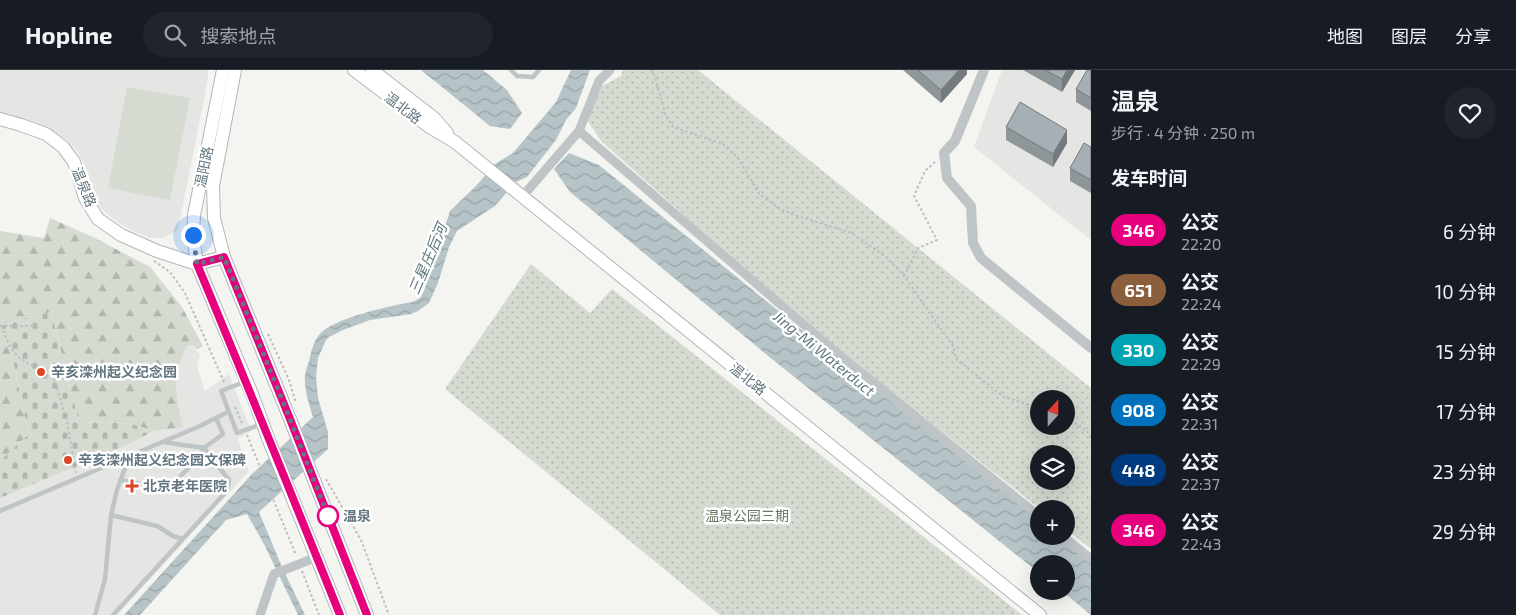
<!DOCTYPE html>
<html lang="zh">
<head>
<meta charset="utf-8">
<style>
	:root { --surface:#171b24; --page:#20242c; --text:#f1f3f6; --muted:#9ea1a6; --line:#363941 }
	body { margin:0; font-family:"Exo 2","Noto Sans SC",sans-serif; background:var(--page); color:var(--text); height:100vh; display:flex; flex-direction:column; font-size:19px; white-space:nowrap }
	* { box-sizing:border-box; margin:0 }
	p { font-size:16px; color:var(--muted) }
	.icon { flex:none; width:28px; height:28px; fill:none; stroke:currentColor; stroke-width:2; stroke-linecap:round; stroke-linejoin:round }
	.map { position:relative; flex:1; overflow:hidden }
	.drawer { display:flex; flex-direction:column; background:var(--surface); width:425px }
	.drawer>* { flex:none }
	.badge { padding:0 10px; border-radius:16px; font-size:18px; line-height:32px }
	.needle { width:32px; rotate:21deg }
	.buttons { position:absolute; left:1030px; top:320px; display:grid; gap:10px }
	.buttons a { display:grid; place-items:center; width:45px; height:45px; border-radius:50%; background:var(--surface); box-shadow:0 5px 20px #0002; font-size:25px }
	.you { position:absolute; width:25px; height:25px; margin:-12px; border:4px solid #fff; border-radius:50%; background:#1a73e8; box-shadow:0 0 0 8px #1a73e833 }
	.map>.badge { position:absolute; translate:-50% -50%; box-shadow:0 0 0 2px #fff }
	h2 { padding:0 20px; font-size:19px; line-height:45px }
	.round { display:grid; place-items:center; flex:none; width:52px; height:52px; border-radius:26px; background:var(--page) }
	.head { display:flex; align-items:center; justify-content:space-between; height:85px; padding:0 20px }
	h1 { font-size:24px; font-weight:700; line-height:38px }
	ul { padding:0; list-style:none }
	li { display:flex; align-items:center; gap:15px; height:60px; padding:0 20px }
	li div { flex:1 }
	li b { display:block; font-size:19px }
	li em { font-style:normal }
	li .badge { min-width:55px; font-weight:700; text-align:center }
	header { display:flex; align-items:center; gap:30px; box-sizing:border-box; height:70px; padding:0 25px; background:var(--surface); border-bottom:1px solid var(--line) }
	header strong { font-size:24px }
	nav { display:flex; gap:28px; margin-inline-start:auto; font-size:18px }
	.search { width:350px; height:45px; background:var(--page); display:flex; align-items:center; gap:12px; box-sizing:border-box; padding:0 18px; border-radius:28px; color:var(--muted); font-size:19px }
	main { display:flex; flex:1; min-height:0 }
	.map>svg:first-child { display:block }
</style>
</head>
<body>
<header>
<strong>Hopline</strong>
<div class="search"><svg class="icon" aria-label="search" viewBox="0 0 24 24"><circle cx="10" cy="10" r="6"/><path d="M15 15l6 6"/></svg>搜索地点</div>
<nav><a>地图</a><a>图层</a><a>分享</a></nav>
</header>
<main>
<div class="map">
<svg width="1091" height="545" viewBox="0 0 1091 545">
	<defs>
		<pattern id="forest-firs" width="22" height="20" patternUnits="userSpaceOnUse" patternTransform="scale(1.25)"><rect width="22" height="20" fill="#d6dbd1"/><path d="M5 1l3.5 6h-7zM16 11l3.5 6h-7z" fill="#b1b6af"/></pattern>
		<pattern id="cemetery-stones" width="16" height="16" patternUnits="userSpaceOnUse" patternTransform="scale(1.25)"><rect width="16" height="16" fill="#d6dbd1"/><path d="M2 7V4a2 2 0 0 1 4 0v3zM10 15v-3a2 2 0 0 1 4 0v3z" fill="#b1b6af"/></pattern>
		<pattern id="park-dots" width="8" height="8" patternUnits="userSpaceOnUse" patternTransform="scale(1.25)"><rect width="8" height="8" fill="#d6dbd1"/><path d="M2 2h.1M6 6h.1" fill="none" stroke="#b1b6af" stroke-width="1.8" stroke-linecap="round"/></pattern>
		<pattern id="water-waves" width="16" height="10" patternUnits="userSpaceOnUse" patternTransform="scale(1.25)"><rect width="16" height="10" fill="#b7c4c7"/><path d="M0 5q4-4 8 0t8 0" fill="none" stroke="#98a4a7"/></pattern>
	</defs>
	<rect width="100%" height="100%" fill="#f4f4f0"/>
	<!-- built -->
	<g fill="#e5e5e4">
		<path d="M0,0h208v9l-30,151 -14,8h-13l-16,-6 -18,-10 -16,-14 -10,-19 -3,-17 -9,-18 -9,-11 -16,-12 -54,-19z"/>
		<path d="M1002,0h89v170l-117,-93z"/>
		<path d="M187,275h6l7,10 -3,11 8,25 24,-17 22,57 -13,8 11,32 -132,144h-117v-117l125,-52 29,-15 29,-4 -5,-21 -2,-18 1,-16 4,-15z"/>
	</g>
	<!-- grass -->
	<path fill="#d6dbd1" d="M127,17l63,11 -20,102 -62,-12z"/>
	<!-- forest -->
	<path fill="url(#forest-firs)" d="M50,148l43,19 57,30 32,40 21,39 -6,3 -4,-4h-6c-15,31 -12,49 -4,82l-29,4 -19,-6 -27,-4 -29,1 -28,-110 -46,11 24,111 -29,27v-230l44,7z"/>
	<!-- cemetery -->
	<path fill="url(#cemetery-stones)" d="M51,242l28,110 28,-1 28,4 19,6 -29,15 -125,52v-37l29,-27 -24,-111z"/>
	<!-- park -->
	<g fill="url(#park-dots)" fill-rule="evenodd">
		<path d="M623,0h75l393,318v161l-25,-20v-20h-26l-234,-185 -205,-183 -14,-21 15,-34 19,-10zM1039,329h27v27h-27zM1039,384h27v27h-27z"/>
		<path d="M531,194l59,49 22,-24 410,326h-302l-275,-226z"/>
	</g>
	<!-- water -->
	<g fill="url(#water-waves)">
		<path d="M421,0h62l24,20 15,23 -12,16 -20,-3z"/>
		<path d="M571,0h19l-14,38 -10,12 -10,20 -29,37 -11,5 -21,24 -38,25 -8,16 -11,36 -9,20 -11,8 -7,3 -41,6 -27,10 -14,7 -3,3 -8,18 -2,19 2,21 10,34v17l-69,63 23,55 23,48h-7l-34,-71 -17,-30 -21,6 -86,95h-16l128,-141 61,-57c-4,-13 -9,-28 -8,-42 1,-6 4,-12 5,-18 2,-8 4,-16 9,-22 14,-17 71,-29 93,-33l8,-4 4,-7 26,-80 26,-25 19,-22 18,-11 43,-51z"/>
		<path d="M569,83l30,12 246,200 194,155v16h20l32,26v53l-29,-24h4v-27h-27v9l-267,-214 -202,-167 -16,-23z"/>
	</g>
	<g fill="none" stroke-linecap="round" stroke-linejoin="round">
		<defs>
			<g id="secondary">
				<path d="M223,0l-29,145 -1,20 4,29 57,135 14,39 72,177"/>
				<path d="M235,0l-22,116 1,32 10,39 66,162 77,196"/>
				<path d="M354,0l74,56 27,16 585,473"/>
				<path d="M372,0l62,48 13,15"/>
				<path d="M0,49l21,6 25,9 17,13 11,15 11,36 13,21 23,16 36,16 40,13 27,-7"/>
			</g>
		</defs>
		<!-- secondary casing -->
		<use href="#secondary" stroke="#b2b7bb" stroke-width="14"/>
		<!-- path -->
		<g stroke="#bbbdbf" stroke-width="2" stroke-dasharray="2.5 2.5" stroke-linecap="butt">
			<path d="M651,0l2,1 13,45 7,11 50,17 14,13 23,38 22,15 15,6 55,17 34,24 18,19 49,70 3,13 48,38 35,11"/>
			<path d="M154,191l16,11 15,21 39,89"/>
			<path d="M904,206l14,-28 19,-8 -23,-44 11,-25 10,-9"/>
			<path d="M0,256h29l8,-1"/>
			<path d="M2,256c4,13 11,30 24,36 7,5 18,7 26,9l15,51 9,51"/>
			<path d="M268,264l21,46 7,23"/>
			<path d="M235,337l7,16"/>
			<path d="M1066,348l20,12 5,7"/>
			<path d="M247,365l49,120"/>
			<path d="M326,409l35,61 28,75"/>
			<path d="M302,501l17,44"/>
		</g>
		<!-- service -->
		<g stroke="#bfc4c6" stroke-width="4.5">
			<path d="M511,0l6,6 16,1 6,-7"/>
			<path d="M244,312l-23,9 16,42 25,-9"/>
			<path d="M120,410l37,7 20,-7 22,-23 5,-9 19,-14 -7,-16"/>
			<path d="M0,441l200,-85 28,-14"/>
			<path d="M111,445l46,11 16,10 9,3"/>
			<path d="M95,545l10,-36 6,-64 6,-25 12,-33"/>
			<path d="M113,545l111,-121 4,-7 1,-7 -25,-32 -41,-6"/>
		</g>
		<!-- minor -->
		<g stroke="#bfc4c6" stroke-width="9">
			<path d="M579,61l253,218 207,167"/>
			<path d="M522,127l57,-66 20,-50 11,-11"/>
			<path d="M1063,466l28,23"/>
			<path d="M260,545l14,-41 43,-17"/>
		</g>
		<!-- tertiary -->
		<path stroke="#bfc4c6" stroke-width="10" d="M984,0l-29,71 -11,12 3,25 24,28 2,37 8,15 110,90"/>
		<!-- secondary -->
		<use href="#secondary" stroke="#fff" stroke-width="12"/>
	</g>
	<!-- wall -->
	<g fill="#8f969a">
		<path d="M903,0h64v4l-26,29z"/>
		<path d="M1023,0h52l-13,22z"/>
		<path d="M1091,0v41l-15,-9v-13z"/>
		<path d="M1006,57l61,16 -14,24 -47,-27z"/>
		<path d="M1091,77v46l-21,-12v-13z"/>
	</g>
	<!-- shaded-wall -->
	<g fill="#747a7d">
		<path d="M959,0h8v4l-26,29v-13z"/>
		<path d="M1067,0h8l-13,22v-13z"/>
		<path d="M1067,60v13l-14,24v-13z"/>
	</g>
	<!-- building -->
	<g fill="#a6afb3" stroke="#747a7d">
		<path d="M918,0h41l-18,20z"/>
		<path d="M1045,0h22l-5,9z"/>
		<path d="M1087,0h4v28l-15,-9z"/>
		<path d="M1020,32l47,28 -14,24 -47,-27z"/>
		<path d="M1084,73l7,4v33l-21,-12z"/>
	</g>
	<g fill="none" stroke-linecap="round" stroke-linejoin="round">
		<defs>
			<path id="line" d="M340,545c-47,-117 -94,-234 -143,-351l27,-7 66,162 77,196"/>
		</defs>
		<!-- line casing -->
		<use href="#line" stroke="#fff" stroke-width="11"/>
		<!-- line -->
		<use href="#line" stroke="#e6007e" stroke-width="8"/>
		<!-- walk -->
		<path stroke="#647681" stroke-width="5" stroke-dasharray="0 9" d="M193,165l4,29 27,-7 66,162 38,97"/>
	</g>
	<!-- markers -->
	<g fill="#de4426" stroke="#fff" stroke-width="2">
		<circle cx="41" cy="302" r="5"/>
		<circle cx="68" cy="390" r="5"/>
		<path d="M129.5 408.5h5v5h5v5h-5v5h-5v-5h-5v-5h5z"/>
	</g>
	<circle fill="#fff" stroke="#e6007e" stroke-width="2.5" cx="328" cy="446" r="10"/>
	<g text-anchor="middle" stroke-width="5" stroke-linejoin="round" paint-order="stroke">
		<!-- street labels -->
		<g font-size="14" fill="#647681" stroke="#fff">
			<text transform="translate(403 38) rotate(37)" y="5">温北路</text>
			<text transform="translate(204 97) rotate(-78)" y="5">温阳路</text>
			<text transform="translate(84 117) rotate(68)" y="5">温泉路</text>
			<text transform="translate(748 309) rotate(39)" y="5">温北路</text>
		</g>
		<!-- poi labels -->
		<g font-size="14" font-weight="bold" fill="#647681" stroke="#fff" text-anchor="start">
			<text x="51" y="307">辛亥滦州起义纪念园</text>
			<text x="78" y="395">辛亥滦州起义纪念园文保碑</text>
			<text x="143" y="421">北京老年医院</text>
		</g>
		<!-- stop labels -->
		<g font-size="14" font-weight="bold" fill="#647681" stroke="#fff" text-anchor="start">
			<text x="343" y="451">温泉</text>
		</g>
		<!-- park labels -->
		<g font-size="14" fill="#687862" stroke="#fff">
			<text x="747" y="451">温泉公园三期</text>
		</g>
		<!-- water labels -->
		<g font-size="15" font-style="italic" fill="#5f787e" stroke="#fff">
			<text transform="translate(428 189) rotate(-67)" y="5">三星庄后河</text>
			<text transform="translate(824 284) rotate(39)" y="5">Jing-Mi Waterduct</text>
		</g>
	</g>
</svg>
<div class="buttons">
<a><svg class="needle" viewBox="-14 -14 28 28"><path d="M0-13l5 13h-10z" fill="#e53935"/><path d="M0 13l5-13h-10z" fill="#9ea1a6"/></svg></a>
<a><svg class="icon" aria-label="layers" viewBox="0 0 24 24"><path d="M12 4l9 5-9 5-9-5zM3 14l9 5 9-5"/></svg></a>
<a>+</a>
<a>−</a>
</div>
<div class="you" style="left:193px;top:165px"></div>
</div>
<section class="drawer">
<div class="head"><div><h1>温泉</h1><p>步行 · 4 分钟 · 250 m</p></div><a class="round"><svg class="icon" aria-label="heart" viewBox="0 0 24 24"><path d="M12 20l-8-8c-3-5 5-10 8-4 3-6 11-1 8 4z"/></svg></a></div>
<h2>发车时间</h2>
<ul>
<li><span class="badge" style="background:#e6007e;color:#fff">346</span><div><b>公交</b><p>22:20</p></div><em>6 分钟</em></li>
<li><span class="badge" style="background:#8b5e3c;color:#fff">651</span><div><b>公交</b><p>22:24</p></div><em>10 分钟</em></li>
<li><span class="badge" style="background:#00a3b4;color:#fff">330</span><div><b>公交</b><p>22:29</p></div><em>15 分钟</em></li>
<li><span class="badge" style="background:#0072bc;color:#fff">908</span><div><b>公交</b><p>22:31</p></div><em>17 分钟</em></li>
<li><span class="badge" style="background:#003b80;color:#fff">448</span><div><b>公交</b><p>22:37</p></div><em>23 分钟</em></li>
<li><span class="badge" style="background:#e6007e;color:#fff">346</span><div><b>公交</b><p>22:43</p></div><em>29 分钟</em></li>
</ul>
</section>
</main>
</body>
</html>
